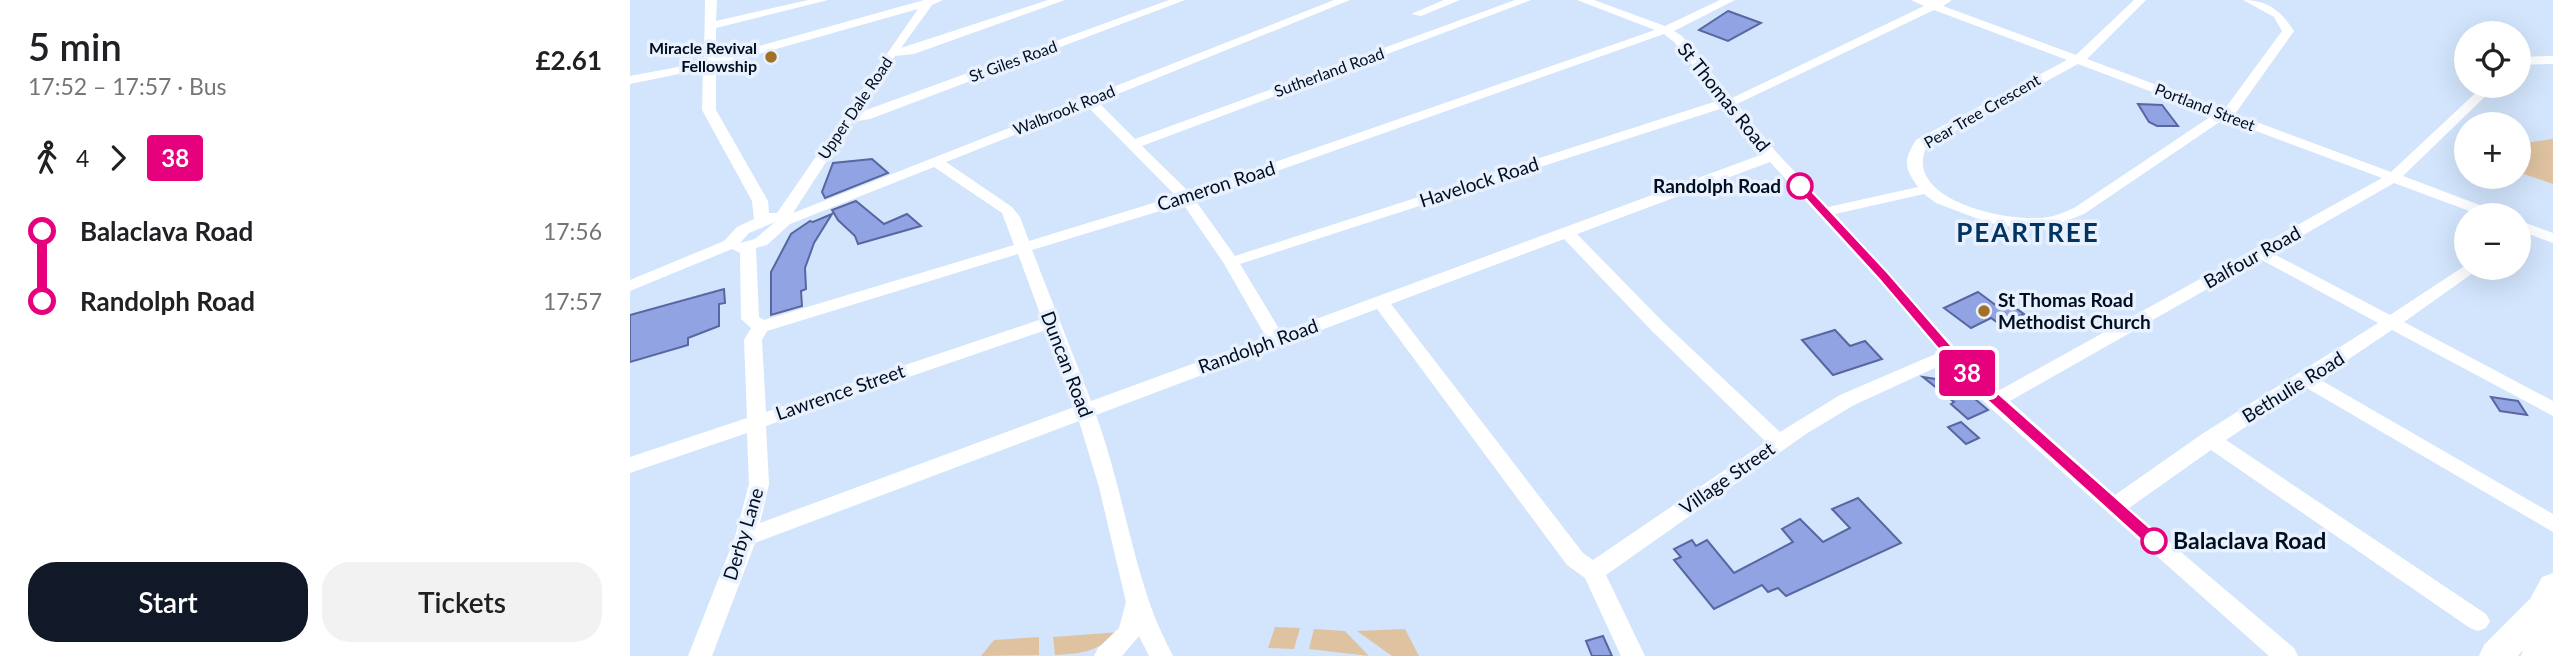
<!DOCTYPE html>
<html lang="en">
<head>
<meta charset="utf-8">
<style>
	:root { --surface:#fff; --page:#f2f2f2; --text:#202124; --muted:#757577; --accent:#111827 }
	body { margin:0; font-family:Lato,sans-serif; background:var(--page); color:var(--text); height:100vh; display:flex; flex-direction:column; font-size:26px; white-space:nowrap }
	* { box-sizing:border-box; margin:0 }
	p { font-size:23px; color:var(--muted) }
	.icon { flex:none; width:38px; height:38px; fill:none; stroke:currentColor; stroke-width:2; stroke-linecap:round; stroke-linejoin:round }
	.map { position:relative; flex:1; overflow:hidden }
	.drawer { display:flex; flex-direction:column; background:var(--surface); width:630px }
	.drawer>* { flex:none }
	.badge { padding:0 14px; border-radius:5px; font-size:24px; line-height:46px }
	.buttons { position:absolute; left:1824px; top:21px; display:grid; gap:14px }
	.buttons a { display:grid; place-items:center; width:77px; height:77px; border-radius:50%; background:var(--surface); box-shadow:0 7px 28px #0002; font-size:35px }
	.map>.badge { position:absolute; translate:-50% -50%; box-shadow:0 0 0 4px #fff }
	.legs { display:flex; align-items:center; gap:10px; height:77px; padding:0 28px; font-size:23px }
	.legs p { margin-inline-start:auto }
	.summary { display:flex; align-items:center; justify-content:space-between; height:119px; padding:0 28px }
	h1 { font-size:38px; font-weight:600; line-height:52px }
	.action { display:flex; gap:14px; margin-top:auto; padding:14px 28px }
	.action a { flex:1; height:80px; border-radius:28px; background:var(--accent); color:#fff; font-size:28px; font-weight:600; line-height:80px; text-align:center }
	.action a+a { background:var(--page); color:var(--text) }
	ul { padding:0 28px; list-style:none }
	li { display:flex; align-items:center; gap:24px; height:70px; font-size:26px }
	li i { display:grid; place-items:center; width:10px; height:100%; margin:0 9px; background:currentColor }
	li i::after { content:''; width:18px; height:18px; margin:-9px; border:5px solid; border-radius:50%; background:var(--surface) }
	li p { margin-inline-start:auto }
	li:first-child i { background:linear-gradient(#0000 50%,currentColor 0) }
	li:last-child i { background:linear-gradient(currentColor 50%,#0000 0) }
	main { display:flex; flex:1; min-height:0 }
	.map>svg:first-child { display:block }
</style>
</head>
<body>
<main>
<section class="drawer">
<div class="summary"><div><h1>5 min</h1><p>17:52 – 17:57 · Bus</p></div><b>£2.61</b></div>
<div class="legs"><svg class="icon" aria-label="walk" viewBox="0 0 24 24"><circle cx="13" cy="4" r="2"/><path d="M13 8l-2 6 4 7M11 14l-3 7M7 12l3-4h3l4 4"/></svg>4<svg class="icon" aria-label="forward" viewBox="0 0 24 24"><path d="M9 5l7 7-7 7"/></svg><b class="badge" style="background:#e6007e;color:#fff">38</b></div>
<ul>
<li><i style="color:#e6007e"></i><b>Balaclava Road</b><p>17:56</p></li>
<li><i style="color:#e6007e"></i><b>Randolph Road</b><p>17:57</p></li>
</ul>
<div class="action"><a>Start</a><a>Tickets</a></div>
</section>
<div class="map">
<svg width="1923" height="656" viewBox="0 0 1923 656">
	<rect width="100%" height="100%" fill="#d2e5fc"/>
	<!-- green -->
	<g fill="#dfc3a1">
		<path d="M1923,139v45l-35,-12v-28z"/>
		<path d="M645,627l25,1 -6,21 -26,-1z"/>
		<path d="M684,629l31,2 24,25 -60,-7z"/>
		<path d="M775,629l14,27h-27l-35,-25z"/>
		<path d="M490,632c-27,20 -32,21 -65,23l-2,-18z"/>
		<path d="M409,637v18l-58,1 13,-16z"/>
	</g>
	<!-- building -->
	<g fill="#92a3e3" stroke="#5866a1" stroke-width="2">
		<path d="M1098,11l33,12 -33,18 -29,-11z"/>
		<path d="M1508,104l24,1 16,21h-21l-8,-4z"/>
		<path d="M242,159l16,14 -63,25 -3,-6 11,-29z"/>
		<path d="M226,201l28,23 23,-10 14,12 -63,18 -3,-8 -17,-16 -6,-10z"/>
		<path d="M202,214l-18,29 -9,25 1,21 -5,2 1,15 -31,9v-43l20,-38 19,-13 3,1z"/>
		<path d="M94,289l1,14 -6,1v22l-31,12v7l-58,17v-47z"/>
		<path d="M1348,292l23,17 9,-5 14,10 -23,11 -10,-7 -20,10 -27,-20z"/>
		<path d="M1205,330l15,16 15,-5 17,18 -49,16 -31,-35z"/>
		<path d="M1293,377l32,5 33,28 -20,9 -17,-15 3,-2z"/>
		<path d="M1861,397l27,4 9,14 -27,-4z"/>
		<path d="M1331,422l18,16 -13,6 -18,-17z"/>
		<path d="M1228,498l43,45 -115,53 -8,-8 -10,4 -6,-7 -48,24 -40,-49 7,-3 -7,-8 18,-9 4,6 11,-6 27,33 59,-31 -11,-13 18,-10 23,23 27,-14 -18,-19z"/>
		<path d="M973,636l9,20h-20l-6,-15z"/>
	</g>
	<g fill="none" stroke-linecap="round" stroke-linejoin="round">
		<!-- minor -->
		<g fill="#fff" fill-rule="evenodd">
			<path d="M75,0h12l-1,21 92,-21h20l-112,28v30l208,-58h19l-11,5 -31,43 147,-48h17l-151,54 -19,2 -37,57 311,-113h16l-315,119 -18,3 -59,91 541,-213h16l-252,102 37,37 380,-139h16l-389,146 47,46 466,-162 -78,-30h17l71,26 55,-26h15l-61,31 8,5 50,62 192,-92 -13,-6h41l-9,6 133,49 58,-55h12l-59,59 137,51 58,-79 -8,-14 -31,-17c25,0 38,11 51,31l-59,83 156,58 92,-86h13l-93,90 95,36 2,3h-20l-86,-32 -122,70 118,62 76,-50v3h14l-76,54 149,79v15l-161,-86 -73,49 234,135v18l-248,-145 -79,53 260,174 4,7 -4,7 -8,3 -8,-3 -259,-178 -82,58 165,140 4,8h-29l-282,-251 -39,-43 -94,43 -48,29 -200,141 39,81h-24l-36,-78 -18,-13 -190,-256 -281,106c23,63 33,129 55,192 6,17 14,33 22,49h-24l-10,-20 -17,20h-28l4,-8 21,-20 7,-26 -27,-115 -20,-66 -324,122 -43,113h-24l47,-119 14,-53 -2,-51 -117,40v-16l117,-39 -3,-78 7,-12 -10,-9 -1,-66 -8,-4 -102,42v-11l94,-39 13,-14 17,-8 -2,-18 -50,-91 1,-41 -73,15v-8l74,-14zM288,9l-141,204h-8l-1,-12 -52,-91v-44zM1304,10l133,50 -151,80c-13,21 -12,27 2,47l-90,20 -51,-54 -40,-49zM1034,34l10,8 46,58 -485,156 -40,-56zM1448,64l135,51 -139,93c-8,3 -17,8 -26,9 -37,7 -148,-17 -121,-71zM457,106l89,90 -147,45 -9,-24 -8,-10 -66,-45zM1096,107l37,47 -482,178 -41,-68zM1594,119l158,59 -384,213 -22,-20 -141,-157 89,-20 12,9 53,20 31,5 36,-3 28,-11zM1140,162l108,118 62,72 -100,43 -60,37 -116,-109 -87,-89zM304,167l68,46 12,32 -250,75 -5,-3 -3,-69 11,-3 23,-21zM553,204l40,58 43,75 -175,64 -59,-151zM145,222l-20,17 -15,4 9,-10zM934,239l88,92 114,111 -173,118 -10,-7 -192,-249zM388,254l24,65 -276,93 -4,-72 5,-9zM1630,259l118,64 -176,111 -87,61 -105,-94zM416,330l28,77 -314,116 9,-39 -3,-58z"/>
			<path d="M814,0h16l-39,16 -10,-2z"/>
			<path d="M1923,56v8l-35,1v-8z"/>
			<path d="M1888,220l35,13v10l-35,-13z"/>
		</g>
		<!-- highway -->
		<path fill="#fff" fill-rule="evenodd" d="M1923,573v83h-32l2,-6 -5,6h-39l5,-11 46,-46 12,-22z"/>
	</g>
	<!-- line-1 -->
	<path fill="#e6007e" stroke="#fff" stroke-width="2" d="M1166,183h8l84,90 86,99 186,165 3,4 -3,5h-12l-184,-167 -85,-100 -83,-91z"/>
	<!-- markers -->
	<g fill="#a27026" stroke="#e8f1fd" stroke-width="2.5">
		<circle cx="141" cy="57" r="7"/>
		<circle cx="1354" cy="311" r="7"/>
	</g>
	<g fill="#fff" stroke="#e6007e" stroke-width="3.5">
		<circle cx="1170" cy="186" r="12"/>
		<circle cx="1524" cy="541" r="12"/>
	</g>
	<g text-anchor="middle" stroke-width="7" stroke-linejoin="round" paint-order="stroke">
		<!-- far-poi labels -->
		<g font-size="16" font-weight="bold" fill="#000e21" stroke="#e8f1fd" text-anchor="end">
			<text x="127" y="54">Miracle Revival<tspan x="127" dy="18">Fellowship</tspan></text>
		</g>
		<!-- far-street labels -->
		<g font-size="16" fill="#000e21" stroke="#e8f1fd">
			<text transform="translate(383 61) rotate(-20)" y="6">St Giles Road</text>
			<text transform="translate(699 72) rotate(-20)" y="6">Sutherland Road</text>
			<text transform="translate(1575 107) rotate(21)" y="6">Portland Street</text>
			<text transform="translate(225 108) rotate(-56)" y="6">Upper Dale Road</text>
			<text transform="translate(434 110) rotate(-22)" y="6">Walbrook Road</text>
			<text transform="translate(1352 111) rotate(-30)" y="6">Pear Tree Crescent</text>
		</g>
		<!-- street labels -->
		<g font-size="19" fill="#000e21" stroke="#e8f1fd">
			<text transform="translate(1094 97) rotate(51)" y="7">St Thomas Road</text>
			<text transform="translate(849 182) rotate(-18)" y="7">Havelock Road</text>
			<text transform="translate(586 186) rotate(-18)" y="7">Cameron Road</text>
			<text transform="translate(1622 257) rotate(-29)" y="7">Balfour Road</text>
			<text transform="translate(628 346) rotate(-20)" y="7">Randolph Road</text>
			<text transform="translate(437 364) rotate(69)" y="7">Duncan Road</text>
			<text transform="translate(1663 387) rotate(-32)" y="7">Bethulie Road</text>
			<text transform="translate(210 392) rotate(-19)" y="7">Lawrence Street</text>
			<text transform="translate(1097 478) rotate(-35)" y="7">Village Street</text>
			<text transform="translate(113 534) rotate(-73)" y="7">Derby Lane</text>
		</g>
		<!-- stop labels -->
		<g font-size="19" font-weight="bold" fill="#000e21" stroke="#e8f1fd" text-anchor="end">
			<text x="1151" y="193">Randolph Road</text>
		</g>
		<!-- poi labels -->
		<g font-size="19" font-weight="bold" fill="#000e21" stroke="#e8f1fd" text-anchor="start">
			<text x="1368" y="307">St Thomas Road<tspan x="1368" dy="22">Methodist Church</tspan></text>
		</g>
		<!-- near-stop labels -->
		<g font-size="23" font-weight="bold" fill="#000e21" stroke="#e8f1fd" text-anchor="start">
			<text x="1543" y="549">Balaclava Road</text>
		</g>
		<!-- district labels -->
		<g font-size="26" font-weight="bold" letter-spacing="2" fill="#023361" stroke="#e8f1fd">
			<text x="1398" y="242">PEARTREE</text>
		</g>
	</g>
</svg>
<div class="buttons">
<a><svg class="icon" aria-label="locate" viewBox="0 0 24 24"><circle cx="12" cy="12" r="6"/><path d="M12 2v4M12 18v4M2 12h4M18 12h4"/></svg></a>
<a>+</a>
<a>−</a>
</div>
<b class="badge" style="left:1337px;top:373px;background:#e6007e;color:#fff">38</b>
</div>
</main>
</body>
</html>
